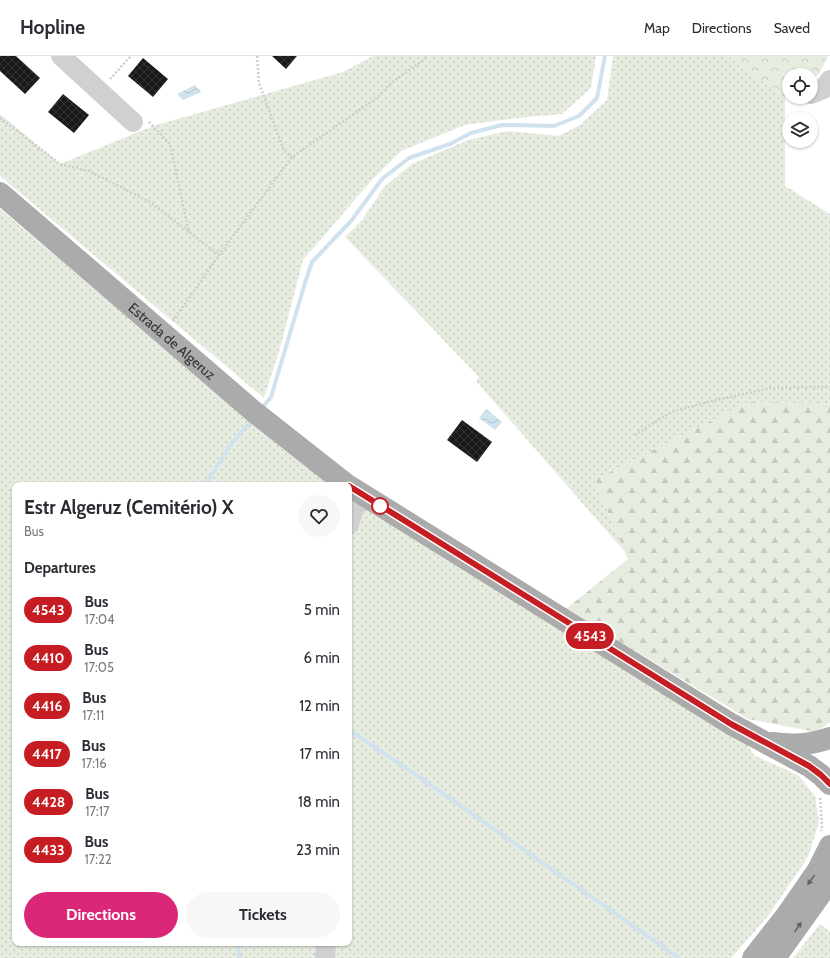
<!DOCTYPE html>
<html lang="en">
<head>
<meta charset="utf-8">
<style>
	:root { --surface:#fff; --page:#f7f7f7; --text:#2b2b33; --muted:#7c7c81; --line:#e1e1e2; --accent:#db2777 }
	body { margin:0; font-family:Cabin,sans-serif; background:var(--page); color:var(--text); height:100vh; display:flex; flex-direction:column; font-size:15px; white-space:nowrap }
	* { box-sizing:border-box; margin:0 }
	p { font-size:13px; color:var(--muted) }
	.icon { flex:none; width:22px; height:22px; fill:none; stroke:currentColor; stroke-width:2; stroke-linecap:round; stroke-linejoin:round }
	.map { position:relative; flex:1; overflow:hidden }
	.panel { position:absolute; left:12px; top:426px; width:340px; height:464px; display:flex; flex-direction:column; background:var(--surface); border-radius:8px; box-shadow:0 1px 3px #0004 }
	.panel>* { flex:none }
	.badge { padding:0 8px; border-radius:13px; font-size:14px; line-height:26px }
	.buttons { position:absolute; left:782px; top:12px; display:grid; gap:8px }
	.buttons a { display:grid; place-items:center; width:36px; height:36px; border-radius:50%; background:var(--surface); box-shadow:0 1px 3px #0004; font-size:20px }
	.map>.badge { position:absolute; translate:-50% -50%; box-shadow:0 0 0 2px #fff }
	h2 { padding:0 12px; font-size:15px; line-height:36px }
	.round { display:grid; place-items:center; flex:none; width:42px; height:42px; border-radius:21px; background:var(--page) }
	.head { display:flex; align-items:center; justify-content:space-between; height:68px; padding:0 12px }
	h1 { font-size:19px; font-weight:700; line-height:30px }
	.cta { display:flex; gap:8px; margin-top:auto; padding:8px 12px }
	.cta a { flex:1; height:46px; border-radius:24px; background:var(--accent); color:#fff; font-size:16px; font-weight:700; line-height:46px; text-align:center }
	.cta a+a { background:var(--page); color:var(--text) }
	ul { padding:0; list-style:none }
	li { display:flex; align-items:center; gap:12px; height:48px; padding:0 12px }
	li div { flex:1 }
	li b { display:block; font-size:15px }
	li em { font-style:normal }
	li .badge { min-width:44px; font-weight:700; text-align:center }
	header { display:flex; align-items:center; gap:24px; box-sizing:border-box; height:56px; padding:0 20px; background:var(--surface); border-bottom:1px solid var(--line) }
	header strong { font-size:19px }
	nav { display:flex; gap:22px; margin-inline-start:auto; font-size:14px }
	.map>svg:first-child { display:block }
</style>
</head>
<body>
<header>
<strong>Hopline</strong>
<nav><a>Map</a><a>Directions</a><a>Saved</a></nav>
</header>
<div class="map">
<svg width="830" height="902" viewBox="0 0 830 902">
	<defs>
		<pattern id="grass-dots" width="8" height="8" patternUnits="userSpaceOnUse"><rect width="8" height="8" fill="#e6ecdf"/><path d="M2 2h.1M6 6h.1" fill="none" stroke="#c6cbc0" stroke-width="1.8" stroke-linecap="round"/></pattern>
		<pattern id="forest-firs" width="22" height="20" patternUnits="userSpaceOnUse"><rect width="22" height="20" fill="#e6ecdf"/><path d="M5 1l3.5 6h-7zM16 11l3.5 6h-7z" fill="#c6cbc0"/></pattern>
		<pattern id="park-crowns" width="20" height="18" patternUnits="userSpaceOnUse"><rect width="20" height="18" fill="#e6ecdf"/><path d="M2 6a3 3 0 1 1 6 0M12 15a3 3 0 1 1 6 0" fill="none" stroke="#c6cbc0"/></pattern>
		<pattern id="water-waves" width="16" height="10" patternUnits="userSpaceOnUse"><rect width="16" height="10" fill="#cfe2ee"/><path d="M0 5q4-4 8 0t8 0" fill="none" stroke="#b2c2cd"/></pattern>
		<pattern id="building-cross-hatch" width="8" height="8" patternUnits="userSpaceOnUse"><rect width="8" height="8" fill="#1a1a1a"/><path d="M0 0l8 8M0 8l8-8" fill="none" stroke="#333"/></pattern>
	</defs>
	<rect width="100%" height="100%" fill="#fff"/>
	<!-- grass -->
	<g fill="url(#grass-dots)" fill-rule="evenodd">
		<path d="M373,0h223l-5,32 -29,26 -44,4 -53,7 -64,26 -30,30 -68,79 -24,92 -15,46 -264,-222v-62l60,50 93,-38 190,-54z"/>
		<path d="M613,0h114l58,41v89l45,28v190l-10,-1 -72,-1 -154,78 31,72 -149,-171 3,-4 -134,-140 17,-17 22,-33 28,-23 56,-24 39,-9 52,5 21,-11 27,-25z"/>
		<path d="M0,153l247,208 493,319 15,20 43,19 17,21 4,26 -11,35 -40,59 -37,42h-731zM15,429h334v458h-334z"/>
		<path d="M820,868l10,8v26h-37z"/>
	</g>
	<!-- forest -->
	<path fill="url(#forest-firs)" d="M748,346l72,1 10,1v318l-14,10 -68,-13 -182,-110 62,-50 -34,-79z"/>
	<!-- park -->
	<path fill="url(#park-crowns)" d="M727,0h101l-9,18 -8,6v-5h-22v19l-4,3z"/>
	<!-- water -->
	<g fill="url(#water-waves)">
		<path d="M195,29l6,7 -18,8 -6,-6z"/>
		<path d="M486,353l16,13 -7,8 -16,-12z"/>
	</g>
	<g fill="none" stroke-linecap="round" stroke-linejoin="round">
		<!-- stream -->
		<g stroke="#cfe2ee" stroke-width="4">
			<path d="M261,353l10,-12 34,-114 7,-21 39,-41 31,-42 27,-21 41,-14 21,-11 31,-8 52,1 25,-10 18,-18 8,-42"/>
			<path d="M205,429l27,-42 21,-24"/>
			<path d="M349,674l73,49 257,179"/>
			<path d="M237,887l3,15"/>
		</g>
	</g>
	<!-- building -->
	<g fill="url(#building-cross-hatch)">
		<path d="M0,0h16l24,22 -15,16 -25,-23z"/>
		<path d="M272,0h25l-11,13z"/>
		<path d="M143,2l25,21 -15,18 -25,-21z"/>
		<path d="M63,38l26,21 -15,18 -26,-21z"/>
		<path d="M462,364l30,22 -15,20 -30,-22z"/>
	</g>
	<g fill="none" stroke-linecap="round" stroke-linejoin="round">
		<!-- path -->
		<g stroke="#cdcdcd" stroke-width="2.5" stroke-dasharray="2 2" stroke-linecap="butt">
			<path d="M257,0l2,27 25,68 8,6"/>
			<path d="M110,23l21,-23"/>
			<path d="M0,62l60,46 29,7 61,31 69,53"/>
			<path d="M149,66l21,22 19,89"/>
			<path d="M173,265l46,-66 73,-98 86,-60 13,-14 31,-22 5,-5"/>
			<path d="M635,379l36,-23 41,-11 59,-13 59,-1"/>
			<path d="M820,742l2,29 -1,4"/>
		</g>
		<!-- minor -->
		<g stroke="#d0d0d0" stroke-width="20">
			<path d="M61,0l72,66"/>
			<path d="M811,38l12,-5 7,-9"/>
			<path d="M349,469l4,-14 10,-15"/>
			<path d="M325,902l1,-15"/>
		</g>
		<!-- major -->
		<g stroke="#ababab" stroke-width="22">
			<path id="s1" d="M0,137l253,218 94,74"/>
			<path d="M349,430l382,238 78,42 12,9 9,9"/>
			<path d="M772,687c22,3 37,2 58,-5"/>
			<path d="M753,902l33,-42 32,-46 12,-24"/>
			<path d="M775,902l55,-77"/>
		</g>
	</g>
	<!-- one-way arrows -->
	<defs><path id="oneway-solid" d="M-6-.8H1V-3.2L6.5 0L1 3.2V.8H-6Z"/></defs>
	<g fill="#636363">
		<use href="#oneway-solid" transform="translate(811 824) rotate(126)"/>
		<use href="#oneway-solid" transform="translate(798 871) rotate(-55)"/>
	</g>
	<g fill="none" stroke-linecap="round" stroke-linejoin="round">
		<defs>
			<path id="line" d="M349,430l382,238 78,42 12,9 9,9"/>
		</defs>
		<!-- line casing -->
		<use href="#line" stroke="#fff" stroke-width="9"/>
		<!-- line -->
		<use href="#line" stroke="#c61d23" stroke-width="6"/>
	</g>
	<!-- markers -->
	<circle fill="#fff" stroke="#c61d23" stroke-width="2" cx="380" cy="450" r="8"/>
	<g text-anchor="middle" stroke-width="4" stroke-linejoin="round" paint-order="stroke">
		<!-- street labels -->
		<g font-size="14" fill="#333" stroke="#fff">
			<text dy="5" stroke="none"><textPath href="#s1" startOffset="227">Estrada de Algeruz</textPath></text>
		</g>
	</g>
</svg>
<div class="buttons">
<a><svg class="icon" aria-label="locate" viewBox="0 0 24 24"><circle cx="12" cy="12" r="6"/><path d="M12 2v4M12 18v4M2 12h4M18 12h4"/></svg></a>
<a><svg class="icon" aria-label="layers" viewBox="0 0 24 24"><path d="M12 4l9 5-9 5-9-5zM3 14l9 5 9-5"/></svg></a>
</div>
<b class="badge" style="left:590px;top:580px;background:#c61d23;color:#fff">4543</b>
<section class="panel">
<div class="head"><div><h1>Estr Algeruz (Cemitério) X</h1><p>Bus</p></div><a class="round"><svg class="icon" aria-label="heart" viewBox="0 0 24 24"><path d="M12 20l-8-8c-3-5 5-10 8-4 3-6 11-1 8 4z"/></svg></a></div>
<h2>Departures</h2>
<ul>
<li><span class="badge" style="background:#c61d23;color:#fff">4543</span><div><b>Bus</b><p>17:04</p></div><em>5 min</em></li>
<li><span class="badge" style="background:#c61d23;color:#fff">4410</span><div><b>Bus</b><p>17:05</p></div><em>6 min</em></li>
<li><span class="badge" style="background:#c61d23;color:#fff">4416</span><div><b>Bus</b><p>17:11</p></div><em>12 min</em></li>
<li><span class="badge" style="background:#c61d23;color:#fff">4417</span><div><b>Bus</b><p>17:16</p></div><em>17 min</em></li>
<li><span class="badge" style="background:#c61d23;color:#fff">4428</span><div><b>Bus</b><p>17:17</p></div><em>18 min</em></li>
<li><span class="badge" style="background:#c61d23;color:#fff">4433</span><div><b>Bus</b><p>17:22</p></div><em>23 min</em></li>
</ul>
<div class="cta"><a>Directions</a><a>Tickets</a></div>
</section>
</div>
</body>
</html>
